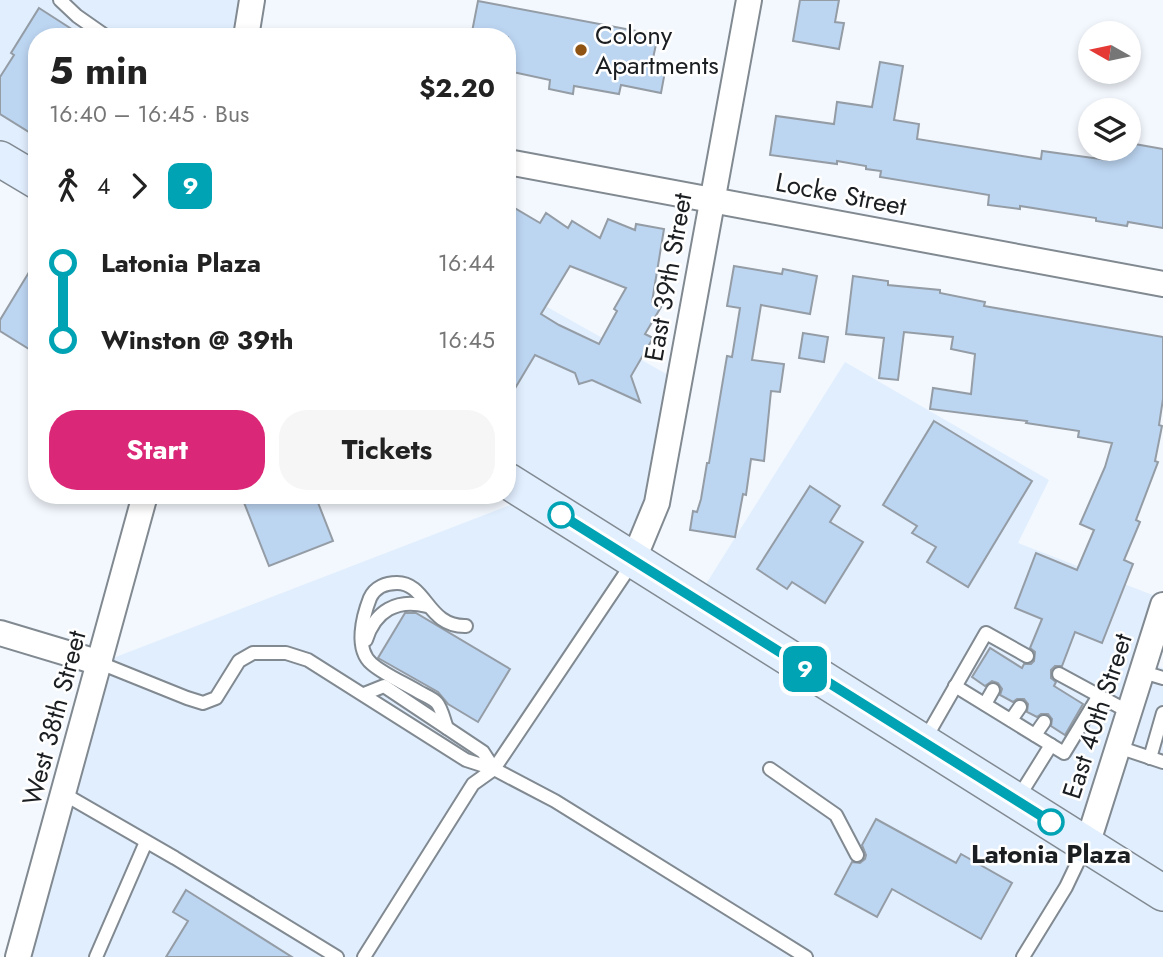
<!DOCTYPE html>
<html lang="en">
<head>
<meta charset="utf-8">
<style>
	:root { --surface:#fff; --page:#f6f6f6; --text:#222; --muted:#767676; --accent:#db2777 }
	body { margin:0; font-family:Jost,sans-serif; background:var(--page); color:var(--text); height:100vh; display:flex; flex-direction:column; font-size:26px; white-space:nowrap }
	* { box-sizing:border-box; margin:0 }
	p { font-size:23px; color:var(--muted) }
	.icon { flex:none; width:38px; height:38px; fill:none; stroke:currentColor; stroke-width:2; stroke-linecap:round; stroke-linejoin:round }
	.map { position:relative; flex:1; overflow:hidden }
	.details { position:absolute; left:28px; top:28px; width:488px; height:476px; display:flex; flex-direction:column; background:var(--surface); border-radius:28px; box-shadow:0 4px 10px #0003 }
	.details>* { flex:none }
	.badge { padding:0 14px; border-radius:10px; font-size:24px; line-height:46px }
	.needle { width:46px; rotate:279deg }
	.tools { position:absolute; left:1078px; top:21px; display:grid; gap:14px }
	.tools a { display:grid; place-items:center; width:63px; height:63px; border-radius:50%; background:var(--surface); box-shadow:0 4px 10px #0003; font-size:35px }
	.map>.badge { position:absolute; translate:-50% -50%; box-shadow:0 0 0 4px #fff }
	.legs { display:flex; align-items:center; gap:10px; height:77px; padding:0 21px; font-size:23px }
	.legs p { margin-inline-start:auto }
	.overview { display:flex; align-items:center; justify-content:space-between; height:119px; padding:0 21px }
	h1 { font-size:38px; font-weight:700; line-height:52px }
	.cta { display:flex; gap:14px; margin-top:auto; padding:14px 21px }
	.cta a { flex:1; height:80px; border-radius:28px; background:var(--accent); color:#fff; font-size:28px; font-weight:700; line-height:80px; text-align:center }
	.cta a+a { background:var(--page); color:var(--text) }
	ul { padding:0 21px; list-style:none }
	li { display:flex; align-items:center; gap:24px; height:77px; font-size:26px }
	li i { display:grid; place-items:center; width:10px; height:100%; margin:0 9px; background:currentColor }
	li i::after { content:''; width:18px; height:18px; margin:-9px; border:5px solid; border-radius:50%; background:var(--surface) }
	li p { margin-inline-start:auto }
	li:first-child i { background:linear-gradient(#0000 50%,currentColor 0) }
	li:last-child i { background:linear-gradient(currentColor 50%,#0000 0) }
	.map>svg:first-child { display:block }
</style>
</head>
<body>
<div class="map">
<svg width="1163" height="957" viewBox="0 0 1163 957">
	<rect width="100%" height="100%" fill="#f3f8fe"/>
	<!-- built -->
	<g fill="#e1eefe">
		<path d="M0,0h252l-6,37h-209v144l-37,-22z"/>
		<path d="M508,285l171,96 -46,180 63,39 149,-238 204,118 -31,63 145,56 -17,64 17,5v289h-1145l82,-294 431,-166 -23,-16z"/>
	</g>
	<!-- building -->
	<g fill="#bcd5f1" stroke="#949ca5" stroke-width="2" fill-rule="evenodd">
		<path d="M800,0h39l-4,22 9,1 -5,26 -46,-8z"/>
		<path d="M478,1l180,34 -6,28 14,3 -5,27 -40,-8 -2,9 -45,-8 -1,8 -24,-5 1,-9 -42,-9v-34h-37z"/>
		<path d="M39,8l45,29h-47v81l-8,14 -29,-18v-37l14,-22 -3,-2z"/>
		<path d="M880,62l23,4 -9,54 25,4 -2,15 124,20 1,-8 65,9 2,-11h20v-6l34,6v79l-35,-6 -1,4 -31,-5v-3l-76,-12v3l-32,-4 1,-10 -109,-18 1,-6 -15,-2v-3l-29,-5v3l-67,-9 6,-39 58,8 3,-22 35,5z"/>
		<path d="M508,204l32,19 6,-10 22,15 4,-7 28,17 8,-19 27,11 1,-6 28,5 -12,73 9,5 -16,27 8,4 -22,38 9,26 -48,-22 -13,4 -4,-11 -40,-18 -27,45zM570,266l56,22 -12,21 3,2 -18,33 -40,-19 -18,-11z"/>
		<path d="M37,259v95l-37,-23v-11z"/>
		<path d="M734,266l48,8 1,-5 34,7 -7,38 -49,-9 -9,55 32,4 -4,28 -9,-1 -7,70 -13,-2 -5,36 -3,-1 -8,43 -45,-7 3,-19 4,1 4,-13 6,-36h2l18,-107 5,1 8,-49 -13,-2z"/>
		<path d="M853,276l35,5v4l52,5v3l45,9 -1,4 179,31v62l-4,26 3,1 -7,35 3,1 -22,58 4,2 -16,38 9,4 -31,79 -27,-11 -13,34h-7l-4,4v8l5,4 -2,4 29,18 -18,31 -14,-9 1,-7 -4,-5h-7l-4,3 -10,-5 1,-8 -4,-5h-7l-4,3 -13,-7 2,-6 -4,-6 -6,-2 -7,5 -13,-9 18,-29 32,20 2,-4h7l3,-3 1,-9 -5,-4 12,-29 -27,-11 21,-55 41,17 17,-40 -14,-6 25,-57 7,-24 -34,-6 1,-6 -53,-8 1,-2 -97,-12 3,-21 38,6 4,-40 -24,-5 2,-12 -49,-5 -6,48 -19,-2 5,-40 -38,-4z"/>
		<path d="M803,333l25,4 -4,25 -25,-4z"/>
		<path d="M934,421l98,60 -64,106 -41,-25 9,-15 -24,-14 5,-7 -34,-21z"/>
		<path d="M810,486l30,20 -10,16 33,20 -38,61 -33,-21 -5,7 -30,-20z"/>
		<path d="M241,495h74l18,46 -64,25z"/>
		<path d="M405,613h11l94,56 -32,53 -30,-18 -10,-12 -60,-34z"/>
		<path d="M876,819l80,44 5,-9 51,29 -31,56 -89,-50 -15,28 -42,-23 17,-32 8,1 5,-4 1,-4 -4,-10z"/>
		<path d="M186,890l106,67h-126l22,-36 -15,-9z"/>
	</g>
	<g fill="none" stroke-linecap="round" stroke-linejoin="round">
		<defs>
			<g id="lane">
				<path d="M60,0l17,16 30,21"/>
				<path d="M366,640c9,-29 31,-42 61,-34"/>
				<path d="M100,663l87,35 16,5 13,-5 23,-37 14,-8h33l22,7 158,100 28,9 61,32 251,156"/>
				<path d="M1143,672l20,6"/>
				<path d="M1059,674l70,38"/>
				<path d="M955,686l96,59"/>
				<path d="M364,694l20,-8 99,66 11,17"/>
				<path d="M985,704l8,-14"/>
				<path d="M1011,720l9,-13"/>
				<path d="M447,728c-3,-7 -5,-19 -10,-25 -4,-5 -13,-8 -18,-11 -15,-9 -34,-17 -47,-28 -18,-15 -9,-48 -2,-66 5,-11 16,-15 27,-15 30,0 30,44 69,43"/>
				<path d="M1035,735l9,-13"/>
				<path d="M924,741l62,-108 41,23"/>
				<path d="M1118,747l45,15"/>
				<path d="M1150,758l13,-45"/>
				<path d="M770,769l66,46 21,40"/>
				<path d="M64,794l111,64 162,99"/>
				<path d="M1018,798l33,-53 13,8 34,-56"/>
				<path d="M96,957l50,-115"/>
				<path d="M364,957l109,-173 21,-15 139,-207"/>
				<path d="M1023,957l43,-70 20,-42"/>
			</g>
			<g id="street">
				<path d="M246,37l6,-37"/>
				<path d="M508,162l655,122"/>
				<path d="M633,561l24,-58 92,-503"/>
				<path d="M0,633l100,30"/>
				<path d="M1087,845l76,-240"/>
				<path d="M18,957l127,-462"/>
			</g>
			<g id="secondary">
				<path d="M0,159l37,22"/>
				<path d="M508,481l655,412"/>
			</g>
		</defs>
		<!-- lane casing -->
		<use href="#lane" stroke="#818991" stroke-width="16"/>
		<!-- street casing -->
		<use href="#street" stroke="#818991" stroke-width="28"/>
		<!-- secondary casing -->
		<use href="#secondary" stroke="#818991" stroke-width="38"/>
		<!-- lane -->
		<use href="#lane" stroke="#fff" stroke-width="12"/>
		<!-- street -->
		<use href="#street" stroke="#fff" stroke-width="24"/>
		<!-- secondary -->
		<use href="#secondary" stroke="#e2efff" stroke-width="35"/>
	</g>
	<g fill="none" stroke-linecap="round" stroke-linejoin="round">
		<defs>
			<path id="line-1" d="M561,515l490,307"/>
		</defs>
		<!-- line-1 casing -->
		<use href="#line-1" stroke="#fff" stroke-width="16"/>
		<!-- line-1 -->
		<use href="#line-1" stroke="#00a3b4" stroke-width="10"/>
	</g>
	<!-- markers -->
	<circle fill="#8f5314" stroke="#fff" stroke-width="2.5" cx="581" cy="50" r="7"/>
	<g fill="#fff" stroke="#00a3b4" stroke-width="3.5">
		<circle cx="561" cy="515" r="12"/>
		<circle cx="1051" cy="822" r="12"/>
	</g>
	<g text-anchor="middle" stroke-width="5" stroke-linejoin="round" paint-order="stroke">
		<!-- poi labels -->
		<g font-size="26" fill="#1c1f22" stroke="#fff" text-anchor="start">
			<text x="595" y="44">Colony<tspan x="595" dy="30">Apartments</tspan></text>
		</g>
		<!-- street labels -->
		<g font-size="26" fill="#1c1f22" stroke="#fff">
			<text transform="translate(841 194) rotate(11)" y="9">Locke Street</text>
			<text transform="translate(668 277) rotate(-80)" y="9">East 39th Street</text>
			<text transform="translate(1097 716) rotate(-72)" y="9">East 40th Street</text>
			<text transform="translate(54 718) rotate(-75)" y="9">West 38th Street</text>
		</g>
		<!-- stop labels -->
		<g font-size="26" font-weight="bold" fill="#1c1f22" stroke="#fff">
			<text x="1051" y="863">Latonia Plaza</text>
		</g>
	</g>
</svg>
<div class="tools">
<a><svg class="needle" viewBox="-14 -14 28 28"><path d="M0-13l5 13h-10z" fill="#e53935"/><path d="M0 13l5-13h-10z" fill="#767676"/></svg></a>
<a><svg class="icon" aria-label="layers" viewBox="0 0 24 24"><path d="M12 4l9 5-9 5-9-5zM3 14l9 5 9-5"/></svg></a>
</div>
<b class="badge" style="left:805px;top:669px;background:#00a3b4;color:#fff">9</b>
<section class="details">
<div class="overview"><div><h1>5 min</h1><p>16:40 – 16:45 · Bus</p></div><b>$2.20</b></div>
<div class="legs"><svg class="icon" aria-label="walk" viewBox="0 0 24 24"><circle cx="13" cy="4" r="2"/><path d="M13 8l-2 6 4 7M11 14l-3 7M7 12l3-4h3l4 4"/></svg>4<svg class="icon" aria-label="forward" viewBox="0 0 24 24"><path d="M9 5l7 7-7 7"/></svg><b class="badge" style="background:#00a3b4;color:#fff">9</b></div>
<ul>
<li><i style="color:#00a3b4"></i><b>Latonia Plaza</b><p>16:44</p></li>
<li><i style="color:#00a3b4"></i><b>Winston @ 39th</b><p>16:45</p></li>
</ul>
<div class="cta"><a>Start</a><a>Tickets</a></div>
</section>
</div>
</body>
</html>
